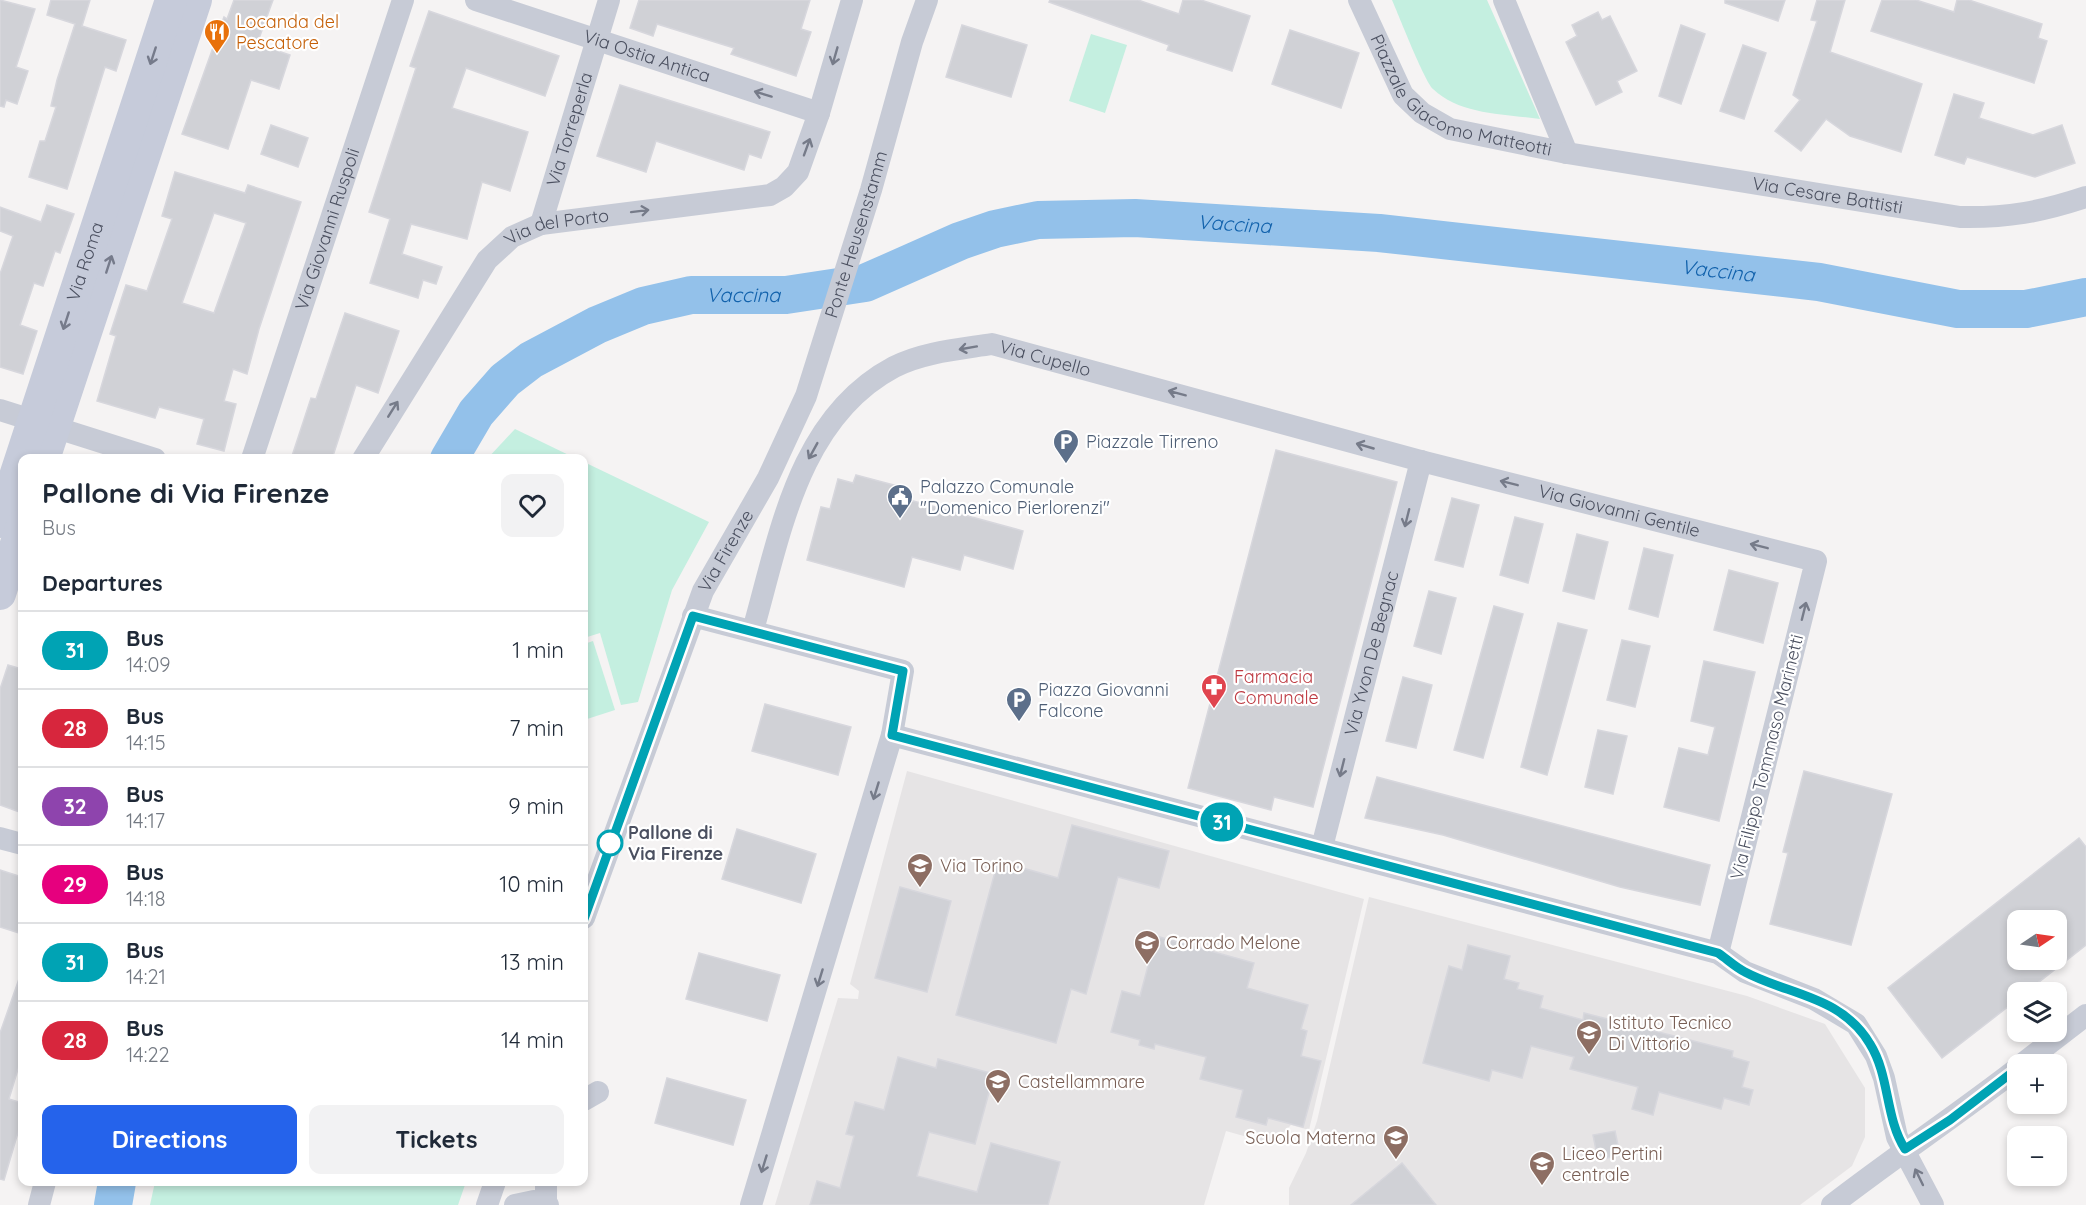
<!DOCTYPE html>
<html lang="en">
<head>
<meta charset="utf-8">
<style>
	:root { --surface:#fff; --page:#f2f2f3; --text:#1f2937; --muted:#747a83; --line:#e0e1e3; --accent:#2563eb }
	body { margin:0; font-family:Quicksand,sans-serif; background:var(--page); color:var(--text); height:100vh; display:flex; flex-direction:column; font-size:22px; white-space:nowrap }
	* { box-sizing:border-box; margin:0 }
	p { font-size:20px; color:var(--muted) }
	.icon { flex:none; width:33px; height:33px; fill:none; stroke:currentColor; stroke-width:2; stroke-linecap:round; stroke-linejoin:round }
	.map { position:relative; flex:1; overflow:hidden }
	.panel { position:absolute; left:18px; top:454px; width:570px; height:732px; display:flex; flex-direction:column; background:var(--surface); border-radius:12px; box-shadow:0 3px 9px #0003 }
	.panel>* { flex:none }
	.badge { padding:0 12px; border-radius:20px; font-size:21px; line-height:39px }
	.needle { width:39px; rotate:77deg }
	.fabs { position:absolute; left:2007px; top:910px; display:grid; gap:12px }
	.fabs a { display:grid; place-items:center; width:60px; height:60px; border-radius:12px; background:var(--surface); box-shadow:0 3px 9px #0003; font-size:30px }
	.map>.badge { position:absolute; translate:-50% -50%; box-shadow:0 0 0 3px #fff }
	h2 { padding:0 24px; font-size:22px; line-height:54px }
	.round { display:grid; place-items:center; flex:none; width:63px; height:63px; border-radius:12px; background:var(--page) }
	.head { display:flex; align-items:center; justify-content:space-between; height:102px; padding:0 24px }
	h1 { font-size:28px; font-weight:800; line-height:45px }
	.button { display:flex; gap:12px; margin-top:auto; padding:12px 24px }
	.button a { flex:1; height:69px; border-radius:12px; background:var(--accent); color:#fff; font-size:24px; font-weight:800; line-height:69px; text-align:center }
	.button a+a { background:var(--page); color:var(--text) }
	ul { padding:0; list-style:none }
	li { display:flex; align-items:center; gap:18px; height:78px; padding:0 24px; border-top:2px solid var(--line) }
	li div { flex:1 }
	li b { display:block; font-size:22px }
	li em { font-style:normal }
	li .badge { min-width:66px; font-weight:700; text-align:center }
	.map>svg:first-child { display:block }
</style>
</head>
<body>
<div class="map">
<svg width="2086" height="1205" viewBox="0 0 2086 1205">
	<rect width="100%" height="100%" fill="#f5f3f3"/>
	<!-- education -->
	<g fill="#e6e4e5">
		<path d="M907,771l457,128 -55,231 -18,-5 -19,19 -46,-13 -22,74h-429l63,-207 20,1 1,-8 -9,-7z"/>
		<path d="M1369,897l378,99 78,28 40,64v49l-13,29 -52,39h-511v-17l17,-35 11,-32z"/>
	</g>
	<!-- green -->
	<g fill="#c4efe0">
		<path d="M1392,0h95l53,119c-35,-5 -80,-4 -107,-30 -9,-9 -34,-73 -41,-89z"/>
		<path d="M1091,34l36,11 -22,68 -36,-12z"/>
		<path d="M515,429l62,30h-90z"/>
		<path d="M584,462l125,60 -37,68 -34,112 -17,3 -21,-72 -16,5z"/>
		<path d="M593,641l22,69 -31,10v-76z"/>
		<path d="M155,1182h311l-8,23h-308z"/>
	</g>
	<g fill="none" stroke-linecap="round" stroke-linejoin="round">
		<!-- river -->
		<g stroke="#93c1ea" stroke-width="38">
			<path id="s1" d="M449,459l27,-46 29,-33 26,-20 66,-35 46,-19 48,-11h95l79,-12 95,-42 35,-12 43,-9 97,-2 244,15 440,49 139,27h68l60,-12"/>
			<path d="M113,1205l4,-23"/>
		</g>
	</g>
	<!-- building -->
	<g fill="#d0d1d6" stroke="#d7d7dd" stroke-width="1.5" fill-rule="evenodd">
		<path d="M0,0l35,9 -19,58 12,4 -11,33 -11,-4 -2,7 -4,-1z"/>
		<path d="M51,0h39l-8,26 44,14 -10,31 -11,-4 -38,122 -38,-12 11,-36h5l11,-34 -5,-1 6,-26 18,-56 -28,-9z"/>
		<path d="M234,0h39l-16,44 33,11 -11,34 -28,-9 -23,69 -46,-15 42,-117 3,2z"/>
		<path d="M639,0h171l-9,29 10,3 -15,44 -65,-22 3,-6 -77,-24 -4,12 -23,-8z"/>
		<path d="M1050,0h88l41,14 4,-14h18l49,16 -18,55 -65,-21 2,-5 -120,-43z"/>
		<path d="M1725,0h60l-7,21 -53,-18z"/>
		<path d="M1817,0h28l-15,52 92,32 -21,68 -51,-16 -24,-17 -25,32 -26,-20 25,-31 -7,-5 24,-74 -6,-1z"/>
		<path d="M1882,0h34l38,12 3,-12h12l73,24 -4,14 9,3 -13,42 -163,-52z"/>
		<path d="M429,11l130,45 -14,40 -79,-28 -14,40 76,24 -18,59 -28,-9 -15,57 -56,-15 -9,30 40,13 -6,17 -13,-4 -5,18 -48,-15 20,-64 -21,-7 47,-144 -6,-2z"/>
		<path d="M1598,12l4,8 8,-4 27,55 -20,10 5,11 -26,13 -30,-63 11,-6 -5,-11z"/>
		<path d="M962,25l65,20 -16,52 -65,-20z"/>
		<path d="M1681,25l24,9 -24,70 -22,-8z"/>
		<path d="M1290,30l69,23 -18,55 -69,-24z"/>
		<path d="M1743,45l23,8 -22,66 -24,-8z"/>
		<path d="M620,85l150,47 -9,26 -12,-4 -5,16 -88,-29 -10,31 -49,-16z"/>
		<path d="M1954,94l30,9 -5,15 54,17 29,-10 13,38 -40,14 -68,-20 -3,7 -29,-9z"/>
		<path d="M271,125l37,13 -10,29 -37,-13z"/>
		<path d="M175,172l70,21 3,-8 53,17 -42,127 -12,45 -14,-5 -9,32 12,3 -12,47 -27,-7 7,-25 -45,-12 -4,11 -58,-17 19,-65 -6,-2 16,-49 21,6 25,-72 -10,-3zM214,213l32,10 -32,90 -32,-10z"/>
		<path d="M47,205l27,9 -14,39 -5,-2 -12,35 -9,-3 -14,42 17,6 -14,43 -23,-7v-93l13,-38 -13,-5v-24l41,15z"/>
		<path d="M345,313l54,18 -21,62 -22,-8 -24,74h-41l20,-61 5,1z"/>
		<path d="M1276,450l121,32 -84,325 -39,-10 -3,13 -83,-22z"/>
		<path d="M856,475l53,14 -3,10 117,32 -10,38 -49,-14 -4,15 -48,-13 -8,30 -97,-27 14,-53 9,2 8,-30 15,4z"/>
		<path d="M1452,498l27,7 -16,62 -28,-7z"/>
		<path d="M1515,517l28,7 -15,59 -28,-8z"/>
		<path d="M1577,534l31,8 -14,57 -31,-8z"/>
		<path d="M1644,548l29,7 -15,62 -29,-8z"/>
		<path d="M1729,570l49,13 -15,60 -49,-13z"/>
		<path d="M1429,591l27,7 -15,56 -27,-8z"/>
		<path d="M1494,606l29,8 -40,144 -29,-8z"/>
		<path d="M1558,623l29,7 -40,145 -26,-8z"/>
		<path d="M1622,640l28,6 -15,61 -28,-7z"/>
		<path d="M1704,661l51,11 -36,149 -55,-14 15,-59 29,7 7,-28 -24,-6z"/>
		<path d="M8,665l14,4v144l-22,-8v-116z"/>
		<path d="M1403,677l29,8 -16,63 -30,-7z"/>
		<path d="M765,704l86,23 -13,48 -86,-24z"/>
		<path d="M1598,730l29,6 -14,58 -28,-7z"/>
		<path d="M1804,771l88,23 -41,151 -81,-21 18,-71 -5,-1z"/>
		<path d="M1377,777l333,88 -10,40 -80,-18 -177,-52 -78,-17z"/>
		<path d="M1072,825l97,26 -10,37 -41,-11 -32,117 -15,-5 -15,54 -100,-28 42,-154 60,17z"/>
		<path d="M737,829l79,25 -15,49 -79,-24z"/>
		<path d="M2079,838l7,9v98l-61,48h-7v6l-76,59 -54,-70zM2018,921h38v39h-38z"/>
		<path d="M0,870l22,7v57l-22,-7z"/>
		<path d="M900,887l51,14 -24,91 -52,-14z"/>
		<path d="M1156,936l98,27 -7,25 61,17 -7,24 6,2 -6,25 20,5 -18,66 -35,-9 -2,7 -30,-8 7,-27 -43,-11 6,-22 -51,-13 -1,5 -15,-4 1,-5 -29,-8 11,-41 18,5z"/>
		<path d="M1468,945l42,11 -6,23 15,4 -2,6 26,7 -3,12 43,12 1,-7 149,38 -1,6 17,5 -7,25 11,3 -4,15 -25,-7 -3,11 -62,-17 -6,23 -21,-6 6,-22 -68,-18 4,-12 -43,-11 -9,32 -30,-8 -3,11 -66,-18 26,-97 13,4z"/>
		<path d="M699,953l81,22 -13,46 -81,-22z"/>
		<path d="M20,976h2v80l-13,43 13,4v16l-18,61 -4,-1v-146z"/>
		<path d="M898,1057l38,11 2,-9 56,15 -19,70 -46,-12 -12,44 60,16 14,-49 69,19 -12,43h-238l7,-24 23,7 14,-52 -8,-2 9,-32 29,8z"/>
		<path d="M667,1078l79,22 -13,45 -78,-22z"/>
		<path d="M1615,1131l5,24 -22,5 -5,-25z"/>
		<path d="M1402,1163l34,42h-85z"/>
	</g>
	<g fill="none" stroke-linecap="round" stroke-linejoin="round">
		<!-- street -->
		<g stroke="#c7cbd6" stroke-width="22">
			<path id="s2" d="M476,0l343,113"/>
			<path id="s3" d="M1359,0l44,95 19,18 28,16 117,24 -63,-153"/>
			<path id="s4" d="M1567,153l393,64c47,1 81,-5 126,-20"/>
			<path id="s5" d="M541,224l68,-224"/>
			<path d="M0,410l155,49"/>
			<path id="s6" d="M252,459l151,-459"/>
			<path id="s7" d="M363,459l124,-199 25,-23 29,-13 229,-29 14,-8 14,-15 21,-59 33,-113"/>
			<path d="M693,616l210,55 -11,64 -141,470"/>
			<path id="s8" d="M753,630c27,-95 45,-212 141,-263 29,-15 67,-18 98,-23l429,117 395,100 -98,392"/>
			<path d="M892,735l826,218 27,19 69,27 42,25 20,32 8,22 13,59 36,68"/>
			<path d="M0,838l22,6"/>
			<path id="s9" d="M1322,847l99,-386"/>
			<path id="s10" d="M584,918l119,-327 65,-113 38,-82 65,-206 41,-148 15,-42"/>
			<path d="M2021,1065l65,-50"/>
			<path d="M584,1100l14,-8"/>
			<path d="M546,1182v22"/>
			<path d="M39,1205l6,-23"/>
			<path d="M487,1205l8,-23"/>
			<path d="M515,1205l19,-4 14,4"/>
			<path d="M1832,1205c61,-47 125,-90 186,-137"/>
		</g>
		<!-- secondary -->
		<g stroke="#c6cbda" stroke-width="32">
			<path d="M44,459l152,-459"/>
			<path id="s11" d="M0,522l171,-522"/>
			<path d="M0,594l22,-69"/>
		</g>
	</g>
	<!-- one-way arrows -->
	<defs><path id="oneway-shaft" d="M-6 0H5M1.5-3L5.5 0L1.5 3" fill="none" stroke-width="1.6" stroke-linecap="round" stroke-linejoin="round" transform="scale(1.5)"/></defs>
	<g stroke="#767b8b">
		<use href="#oneway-shaft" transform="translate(153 56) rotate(108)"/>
		<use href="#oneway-shaft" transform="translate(109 264) rotate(-72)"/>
		<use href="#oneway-shaft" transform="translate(66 321) rotate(108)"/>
	</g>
	<g stroke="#767b89">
		<use href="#oneway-shaft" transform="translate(835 56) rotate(106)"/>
		<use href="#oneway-shaft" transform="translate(763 94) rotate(-163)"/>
		<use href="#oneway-shaft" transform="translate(807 147) rotate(-70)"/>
		<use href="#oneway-shaft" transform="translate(640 211) rotate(-7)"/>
		<use href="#oneway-shaft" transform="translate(968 348) rotate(170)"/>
		<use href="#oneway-shaft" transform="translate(1177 393) rotate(-165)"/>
		<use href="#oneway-shaft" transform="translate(393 409) rotate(-58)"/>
		<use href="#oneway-shaft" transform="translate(1365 446) rotate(-164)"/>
		<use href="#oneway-shaft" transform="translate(813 451) rotate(119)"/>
		<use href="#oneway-shaft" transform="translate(1509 483) rotate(-166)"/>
		<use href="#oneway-shaft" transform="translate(1407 518) rotate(104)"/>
		<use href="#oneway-shaft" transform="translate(1759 546) rotate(-166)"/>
		<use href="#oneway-shaft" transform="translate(1804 611) rotate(-76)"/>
		<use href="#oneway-shaft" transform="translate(1342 768) rotate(104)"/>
		<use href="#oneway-shaft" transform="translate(876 791) rotate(107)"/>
		<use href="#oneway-shaft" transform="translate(820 978) rotate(107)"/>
		<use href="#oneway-shaft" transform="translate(764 1164) rotate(107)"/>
		<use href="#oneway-shaft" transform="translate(1919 1177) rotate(-116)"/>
	</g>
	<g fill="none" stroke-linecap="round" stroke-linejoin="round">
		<defs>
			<path id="line" d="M584,919l109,-303 210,55 -11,64 826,218c9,6 17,14 27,19 43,23 97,24 125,72 20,32 15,74 35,105l45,-29 68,-52"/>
		</defs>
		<!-- line casing -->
		<use href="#line" stroke="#fff" stroke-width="14"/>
		<!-- line -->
		<use href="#line" stroke="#00a3b4" stroke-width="9"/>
	</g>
	<!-- icons -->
	<defs>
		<symbol id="restaurant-pin" viewBox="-11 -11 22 30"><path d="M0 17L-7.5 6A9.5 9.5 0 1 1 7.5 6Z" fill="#e8710a" stroke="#fff"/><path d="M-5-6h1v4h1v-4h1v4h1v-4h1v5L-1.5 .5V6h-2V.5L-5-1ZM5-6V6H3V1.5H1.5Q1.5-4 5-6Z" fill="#fff"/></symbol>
		<symbol id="parking-pin" viewBox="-11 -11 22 30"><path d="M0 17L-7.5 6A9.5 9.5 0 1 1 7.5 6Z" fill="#5c6f8a" stroke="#fff"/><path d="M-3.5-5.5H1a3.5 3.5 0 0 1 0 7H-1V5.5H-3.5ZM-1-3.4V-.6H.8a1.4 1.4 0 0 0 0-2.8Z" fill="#fff"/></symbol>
		<symbol id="civic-pin" viewBox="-11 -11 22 30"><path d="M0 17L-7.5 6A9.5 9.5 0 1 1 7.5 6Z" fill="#5c6f8a" stroke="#fff"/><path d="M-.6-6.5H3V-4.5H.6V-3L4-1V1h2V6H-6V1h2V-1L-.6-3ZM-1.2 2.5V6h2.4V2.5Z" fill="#fff"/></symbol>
		<symbol id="pharmacy-pin" viewBox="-11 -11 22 30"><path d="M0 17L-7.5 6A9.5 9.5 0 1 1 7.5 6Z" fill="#e0444e" stroke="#fff"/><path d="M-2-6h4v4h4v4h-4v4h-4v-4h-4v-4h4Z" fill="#fff"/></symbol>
		<symbol id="school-pin" viewBox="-11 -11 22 30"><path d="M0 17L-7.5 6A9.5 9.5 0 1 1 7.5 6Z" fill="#8d6e63" stroke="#fff"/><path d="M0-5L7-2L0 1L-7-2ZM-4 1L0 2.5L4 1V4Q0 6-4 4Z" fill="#fff"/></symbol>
		<symbol id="university-pin" viewBox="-11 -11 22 30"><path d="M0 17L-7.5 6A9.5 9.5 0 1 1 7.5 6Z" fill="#8d6e63" stroke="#fff"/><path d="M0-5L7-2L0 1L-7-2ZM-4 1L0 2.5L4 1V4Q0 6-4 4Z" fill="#fff"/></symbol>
	</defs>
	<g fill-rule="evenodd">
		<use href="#restaurant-pin" x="202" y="17" width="30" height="40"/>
		<use href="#parking-pin" x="1051" y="427" width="30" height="40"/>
		<use href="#civic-pin" x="885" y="482" width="30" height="40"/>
		<use href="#pharmacy-pin" x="1199" y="672" width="30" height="40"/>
		<use href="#parking-pin" x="1004" y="685" width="30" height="40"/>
		<use href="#school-pin" x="905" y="851" width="30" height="40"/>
		<use href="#university-pin" x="1132" y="928" width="30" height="40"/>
		<use href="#university-pin" x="1574" y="1018" width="30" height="40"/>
		<use href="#school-pin" x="983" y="1067" width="30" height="40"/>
		<use href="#school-pin" x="1381" y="1123" width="30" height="40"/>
		<use href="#university-pin" x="1527" y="1149" width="30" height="40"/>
	</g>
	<!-- markers -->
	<circle fill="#fff" stroke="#00a3b4" stroke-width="3" cx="610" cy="843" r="12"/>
	<g text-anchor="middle" stroke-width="4.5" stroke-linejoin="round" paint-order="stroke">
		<!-- food labels -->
		<g font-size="18" fill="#c56008" stroke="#fff" text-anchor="start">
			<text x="236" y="28">Locanda del<tspan x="236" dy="21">Pescatore</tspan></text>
		</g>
		<!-- street labels -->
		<g font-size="18" fill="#4b5060" stroke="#fff">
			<text dy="6" stroke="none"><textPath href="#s2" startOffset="180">Via Ostia Antica</textPath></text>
			<text dy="6" stroke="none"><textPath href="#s3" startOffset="153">Piazzale Giacomo Matteotti</textPath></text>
			<text dy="6" stroke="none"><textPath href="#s5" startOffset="99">Via Torreperla</textPath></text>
			<text dy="6" stroke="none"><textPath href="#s4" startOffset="264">Via Cesare Battisti</textPath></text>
			<text dy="6" stroke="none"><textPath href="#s6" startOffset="242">Via Giovanni Ruspoli</textPath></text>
			<text dy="6" stroke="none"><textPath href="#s7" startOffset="315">Via del Porto</textPath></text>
			<text dy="6" stroke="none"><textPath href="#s10" startOffset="738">Ponte Heusenstamm</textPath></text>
			<text dy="6" stroke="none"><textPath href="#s11" startOffset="274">Via Roma</textPath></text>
			<text dy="6" stroke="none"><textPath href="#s8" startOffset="464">Via Cupello</textPath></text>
			<text dy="6" stroke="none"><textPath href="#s8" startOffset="1058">Via Giovanni Gentile</textPath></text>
			<text dy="6" stroke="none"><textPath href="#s10" startOffset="394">Via Firenze</textPath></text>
			<text dy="6" stroke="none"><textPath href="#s9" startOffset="200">Via Yvon De Begnac</textPath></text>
			<text transform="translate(1767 757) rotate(-76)" y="6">Via Filippo Tommaso Marinetti</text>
		</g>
		<!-- service labels -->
		<g font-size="18" fill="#4e5e75" stroke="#fff" text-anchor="start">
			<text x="1086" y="448">Piazzale Tirreno</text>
			<text x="920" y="493">Palazzo Comunale<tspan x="920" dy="21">"Domenico Pierlorenzi"</tspan></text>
			<text x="1038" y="696">Piazza Giovanni<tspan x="1038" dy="21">Falcone</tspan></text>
		</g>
		<!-- health labels -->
		<g font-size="18" fill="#be3a42" stroke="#fff" text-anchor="start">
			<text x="1234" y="683">Farmacia<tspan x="1234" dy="21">Comunale</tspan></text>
		</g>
		<!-- stop labels -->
		<g font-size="18" font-weight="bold" fill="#4b5060" stroke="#fff" text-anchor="start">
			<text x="628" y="839">Pallone di<tspan x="628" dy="21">Via Firenze</tspan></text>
		</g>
		<!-- education labels -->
		<g font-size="18" fill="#785e54" stroke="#fff" text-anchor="start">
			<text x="940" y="872">Via Torino</text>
			<text x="1166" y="949">Corrado Melone</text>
			<text x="1608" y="1029">Istituto Tecnico<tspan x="1608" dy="21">Di Vittorio</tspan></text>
			<text x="1018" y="1088">Castellammare</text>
			<text x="1376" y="1144" text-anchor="end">Scuola Materna</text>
			<text x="1562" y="1160">Liceo Pertini<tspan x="1562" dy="21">centrale</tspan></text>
		</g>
		<!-- water labels -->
		<g font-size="20" font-style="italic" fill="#1262ac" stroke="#fff">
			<text dy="7" stroke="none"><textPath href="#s1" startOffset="860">Vaccina</textPath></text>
			<text dy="7" stroke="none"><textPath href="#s1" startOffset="1346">Vaccina</textPath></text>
			<text dy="7" stroke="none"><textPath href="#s1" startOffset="356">Vaccina</textPath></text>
		</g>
	</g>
</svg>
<div class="fabs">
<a><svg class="needle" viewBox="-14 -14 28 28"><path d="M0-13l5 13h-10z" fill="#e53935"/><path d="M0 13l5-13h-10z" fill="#747a83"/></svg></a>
<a><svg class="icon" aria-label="layers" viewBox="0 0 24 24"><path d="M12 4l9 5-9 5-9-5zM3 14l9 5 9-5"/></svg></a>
<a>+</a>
<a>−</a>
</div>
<b class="badge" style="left:1222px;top:822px;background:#00a3b4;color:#fff">31</b>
<section class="panel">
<div class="head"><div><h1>Pallone di Via Firenze</h1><p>Bus</p></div><a class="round"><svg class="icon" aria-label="heart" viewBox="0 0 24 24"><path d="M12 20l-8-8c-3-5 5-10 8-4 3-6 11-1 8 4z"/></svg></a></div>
<h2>Departures</h2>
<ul>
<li><span class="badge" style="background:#00a3b4;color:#fff">31</span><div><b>Bus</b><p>14:09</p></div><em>1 min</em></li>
<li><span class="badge" style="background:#d7263d;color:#fff">28</span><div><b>Bus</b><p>14:15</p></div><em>7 min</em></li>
<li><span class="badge" style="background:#8e44ad;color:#fff">32</span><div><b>Bus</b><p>14:17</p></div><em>9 min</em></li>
<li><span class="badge" style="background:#e6007e;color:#fff">29</span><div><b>Bus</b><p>14:18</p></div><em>10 min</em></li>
<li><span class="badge" style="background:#00a3b4;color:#fff">31</span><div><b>Bus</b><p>14:21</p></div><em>13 min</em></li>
<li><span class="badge" style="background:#d7263d;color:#fff">28</span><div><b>Bus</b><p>14:22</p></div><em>14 min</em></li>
</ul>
<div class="button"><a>Directions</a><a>Tickets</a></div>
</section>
</div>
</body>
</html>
